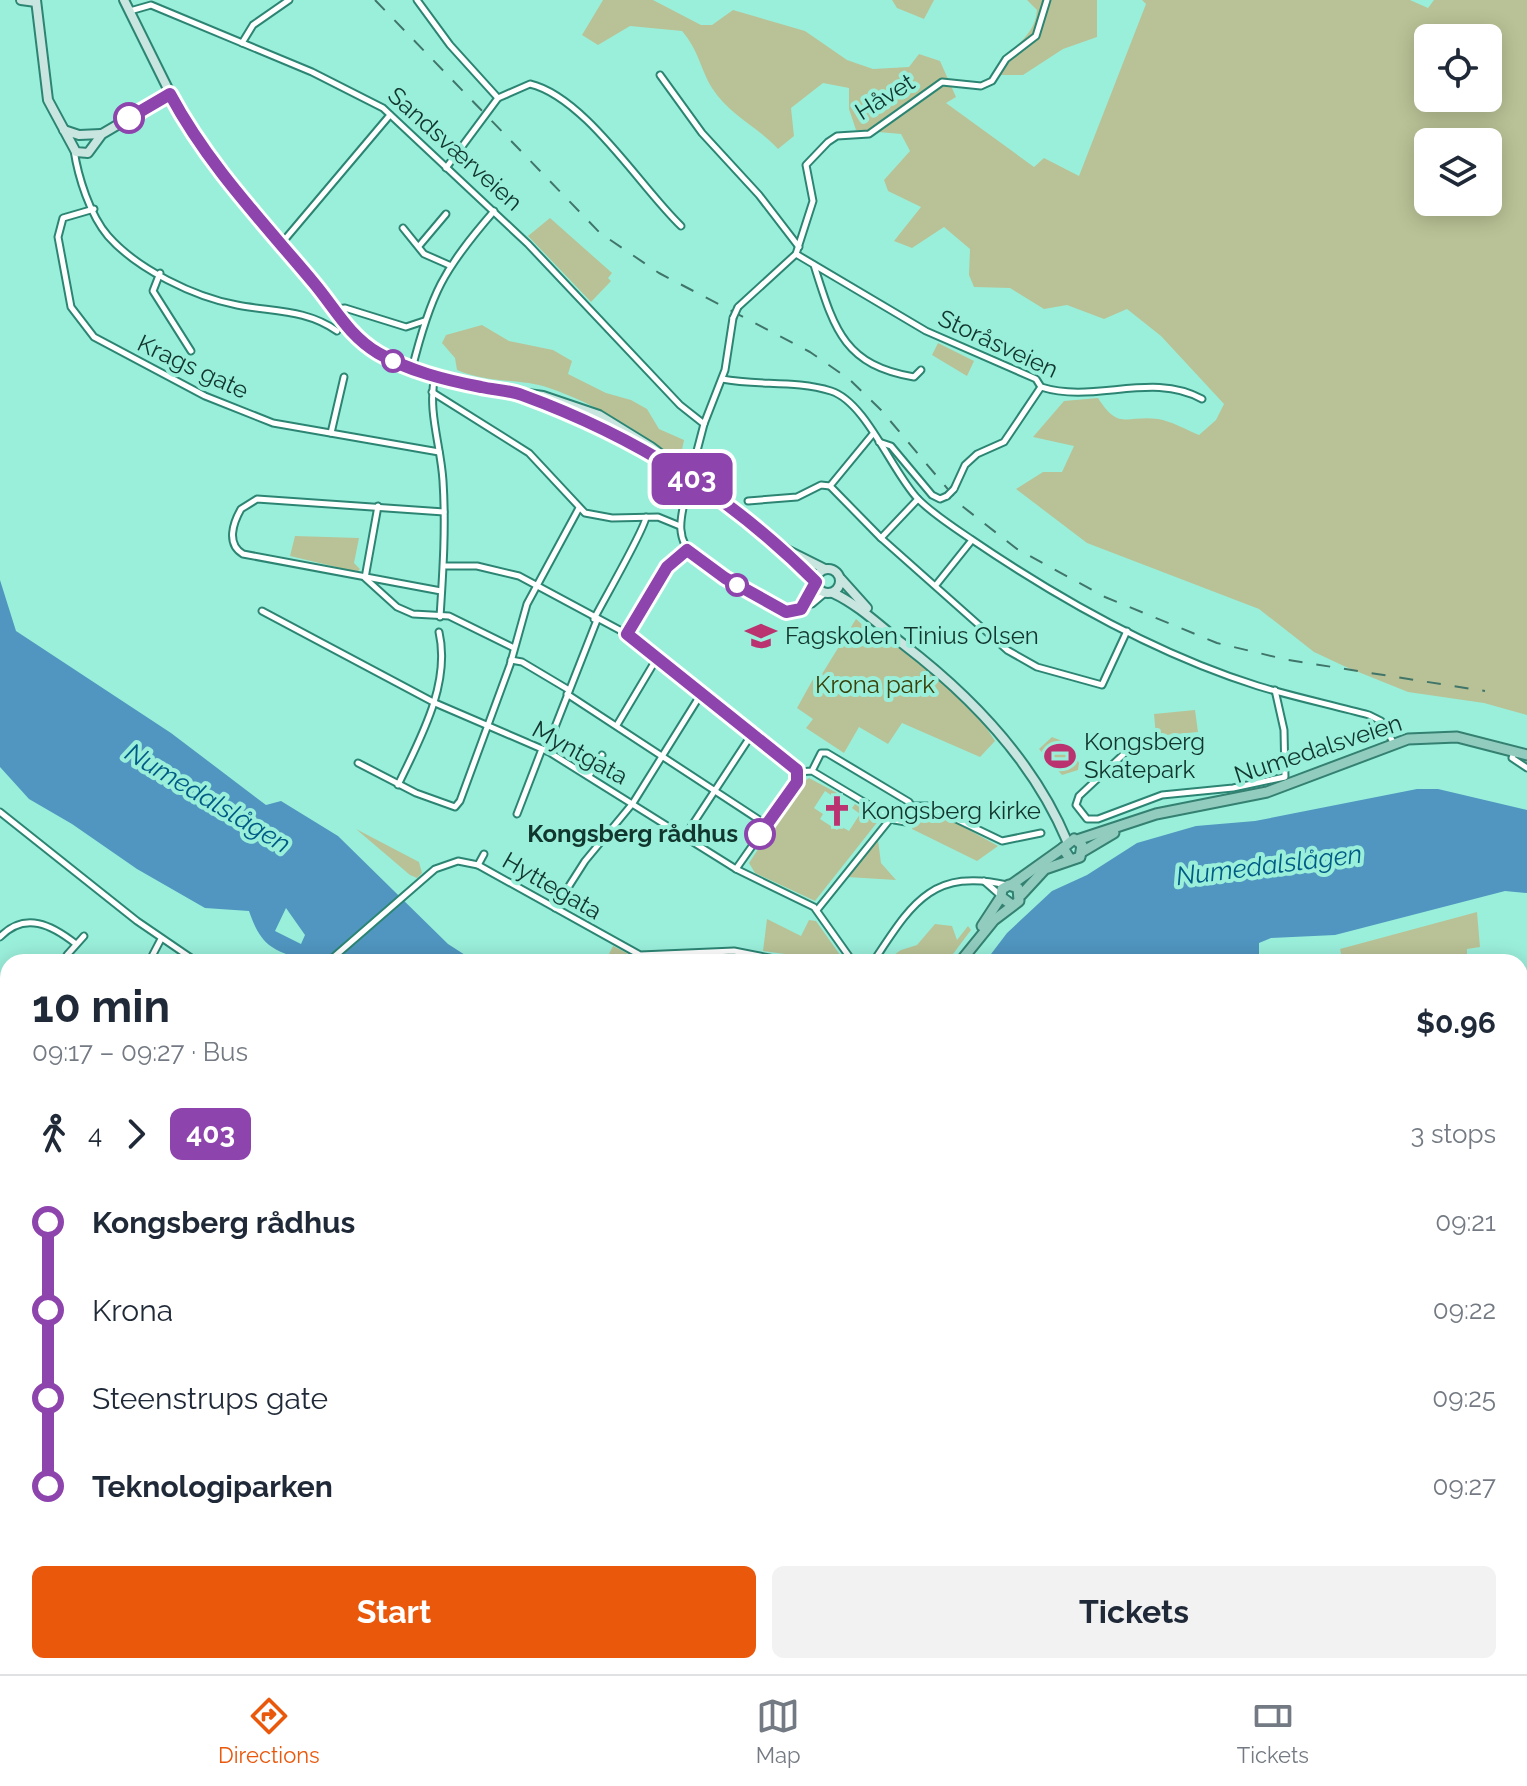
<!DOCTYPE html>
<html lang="en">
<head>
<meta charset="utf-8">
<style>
	:root { --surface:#fff; --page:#f2f2f3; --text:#1f2937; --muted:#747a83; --line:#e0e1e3; --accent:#ea580c }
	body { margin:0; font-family:Raleway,sans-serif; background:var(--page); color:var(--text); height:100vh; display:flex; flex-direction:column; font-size:30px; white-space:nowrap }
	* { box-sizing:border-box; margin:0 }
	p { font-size:26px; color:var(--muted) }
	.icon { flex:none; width:44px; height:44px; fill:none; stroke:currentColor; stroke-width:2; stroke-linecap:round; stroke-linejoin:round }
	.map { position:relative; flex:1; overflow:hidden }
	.panel { position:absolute; left:0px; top:954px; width:1528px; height:720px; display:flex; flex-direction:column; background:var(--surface); border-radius:24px 24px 0 0; box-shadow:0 4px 20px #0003 }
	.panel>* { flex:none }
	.badge { padding:0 16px; border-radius:12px; font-size:28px; line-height:52px }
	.buttons { position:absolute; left:1414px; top:24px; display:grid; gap:16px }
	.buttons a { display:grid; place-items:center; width:88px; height:88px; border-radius:12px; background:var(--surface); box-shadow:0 4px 20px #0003; font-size:40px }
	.map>.badge { position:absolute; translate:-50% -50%; box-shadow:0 0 0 4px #fff }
	.legs { display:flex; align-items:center; gap:12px; height:88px; padding:0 32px; font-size:26px }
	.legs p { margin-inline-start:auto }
	.headline { display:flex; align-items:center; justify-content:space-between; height:136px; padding:0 32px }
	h1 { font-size:44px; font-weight:700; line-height:60px }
	.action { display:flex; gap:16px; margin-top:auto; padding:16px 32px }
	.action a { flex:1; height:92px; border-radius:12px; background:var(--accent); color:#fff; font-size:32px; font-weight:700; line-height:92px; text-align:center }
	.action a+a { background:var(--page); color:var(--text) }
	ul { padding:0 32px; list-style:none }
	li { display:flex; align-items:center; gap:28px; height:88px; font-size:30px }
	li i { display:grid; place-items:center; width:12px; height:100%; margin:0 10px; background:currentColor }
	li i::after { content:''; width:20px; height:20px; margin:-10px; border:6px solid; border-radius:50%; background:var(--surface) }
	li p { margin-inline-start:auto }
	li:first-child i { background:linear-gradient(#0000 50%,currentColor 0) }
	li:last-child i { background:linear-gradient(currentColor 50%,#0000 0) }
	.menu { display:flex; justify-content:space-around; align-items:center; height:112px; border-top:2px solid var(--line); background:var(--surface); font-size:22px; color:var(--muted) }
	.menu a { display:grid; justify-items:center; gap:4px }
	.menu .on { color:var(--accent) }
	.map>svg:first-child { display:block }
</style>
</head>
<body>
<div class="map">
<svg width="1527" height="1674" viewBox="0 0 1527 1674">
	<rect width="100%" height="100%" fill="#9aefdb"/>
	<!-- green -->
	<g fill="#b9c296" fill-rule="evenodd">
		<path d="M603,0h50l48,25h11l21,-15 72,21 42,29 26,9 36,-2 10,-13 21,7 16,36 -10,6 88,64 10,-9 35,18 67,-172 -4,-4h268l18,8 6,-8h93v715l-43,-12 -76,-11 -62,-25 -32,-15 -55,-43 -172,-66 -71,-54 27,-17h19l12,-26 -41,-9 31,-36 34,-3c21,33 28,17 60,21 13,2 29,11 41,16l17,-15 8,-16 -63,-68 -34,-27 -23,10 -37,-14 -23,4 -34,-21 -36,-1 -5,-12 1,-26 -26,-22 -32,21 -18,-7 27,-34 -33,-16 -4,-11 26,-29 -9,-17 -45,-4 -7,-21v-21l-26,-5 -32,25 3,28 -16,13c-21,-23 -49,-34 -66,-61 -12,-20 -13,-37 -30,-57l-52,-5 -32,19 -16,-10zM1428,38h60v60h-60zM1428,142h60v60h-60z"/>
		<path d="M892,0h42l-10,19 -27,-11z"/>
		<path d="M1027,0h70v37l-34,12 -40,26h-31c12,-26 43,-34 45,-65z"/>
		<path d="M550,218l62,55 -4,5 3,3 -20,21 -63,-66z"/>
		<path d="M482,325l27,16 44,9 19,11 -4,13 38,19 25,7 16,9 12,20 25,11 -3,15 7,5 -3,4c-43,-30 -86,-59 -136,-76 -29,-10 -59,-4 -92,-18l-2,-12 -13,-15 4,-8z"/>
		<path d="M938,343l36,18 -7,15 -35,-21z"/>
		<path d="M295,536l64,2 -5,25 6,6 -3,3 -67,-16z"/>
		<path d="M856,619l23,21h10c40,29 80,57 106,101l-15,16 -78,-34 -14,21 -29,-17 -15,26 -38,-25 7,-9 -16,-11 20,-36 5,2z"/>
		<path d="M1195,710l3,22 -42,4 -2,-22z"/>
		<path d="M1052,737l18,7 9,19 -1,7 -16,5 -23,-26z"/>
		<path d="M809,778l28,15 -3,4 -9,-6 -11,17 9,6 -3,5 17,11 3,-4 9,5 11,-17 -8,-6 3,-4 24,16 -64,81 -60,-28 -6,-10 53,-80z"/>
		<path d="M924,805l74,41 -21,15 -65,-32z"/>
		<path d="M356,829l63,33 3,11 -5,5 -7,-3z"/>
		<path d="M878,840l3,23 15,17 -49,-3z"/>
		<path d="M1477,912l3,35 -13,2v6l-45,7h-79l-3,-13z"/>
		<path d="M767,919l34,17 8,-16 7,1 29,41 -82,-11z"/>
		<path d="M935,924l17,2 5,14 11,-14 3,4 -24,32h-63l17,-12 16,-5z"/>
		<path d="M613,946l27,14 90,-2 -1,4h-124z"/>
		<path d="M0,1274l8,5v72l-8,-11z"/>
		<path d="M8,1561v65l-8,5v-61z"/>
		<path d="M40,1666h98l6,8h-98z"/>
	</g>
	<!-- water -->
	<g fill="#5096c0" fill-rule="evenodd">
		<path d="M0,580l16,51 155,102 95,72 15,-4 57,35 110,108 28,18c-48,0 -168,11 -204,-15 -13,-9 -18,-22 -23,-36l-44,-3 -68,-39 -65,-45 -43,-25 -29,-32zM286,908l19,27 -4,9 -26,-13z"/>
		<path d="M1417,789h21l89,21v83l-22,-2 -170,44 -64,3 -12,5v15l-18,4 -30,-7 -19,7h-207l22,-29 45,-42 35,-16 50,-32 59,-17 59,-5z"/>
	</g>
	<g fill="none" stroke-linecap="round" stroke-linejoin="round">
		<!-- stream -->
		<path stroke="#5096c0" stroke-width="2" d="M0,1295l8,7"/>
		<defs>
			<g id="street">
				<path d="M417,0l33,45 48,53 -52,70"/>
				<path d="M130,11l21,-6 161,67 71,36 145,136 152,161 24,19"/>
				<path d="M242,43l11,-18 36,-25"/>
				<path d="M660,75l42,58 57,62 40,52"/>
				<path d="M498,98l32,-14c55,13 111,104 151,142"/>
				<path d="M74,150c4,27 16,65 34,86 29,33 86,61 129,69 36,7 69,4 100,26"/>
				<path d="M94,209l-31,9 -5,19 13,70 23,30 111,59 68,27 166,29"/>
				<path d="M403,228l21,26 25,11"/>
				<path d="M281,244l109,-129"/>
				<path d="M419,246l27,-32"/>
				<path d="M796,254l130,77 110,48 5,8c54,17 111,-16 161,12"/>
				<path d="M814,265c20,63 29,100 100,112l7,-7"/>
				<path d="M160,273l-7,18 38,60"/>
				<path d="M738,307l58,-53 17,-53 -7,-36 22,-23 9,-6 32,-2 73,-52 39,4 11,-5 14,-22 30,-23 11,-36"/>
				<path d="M335,309l10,-1 61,19 18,-6"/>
				<path d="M412,369c19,-76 31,-99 82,-158"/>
				<path d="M435,376c-8,34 6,70 8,105 3,46 0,90 -3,136"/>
				<path d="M722,379c36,7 73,1 109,12 35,11 61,81 87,108 15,15 35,28 53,40 88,60 185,115 287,147 36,11 74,19 111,29l12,6 12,21"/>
				<path d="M432,392l97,61 56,60 27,5 46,-1 22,9"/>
				<path d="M331,433l13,-56"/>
				<path d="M879,442l12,4 41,49 8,4 7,-3"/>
				<path d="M692,470l12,-46 21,-54 8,-52"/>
				<path d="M688,486c-6,27 -16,52 8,72l88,53 28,-7 13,-11"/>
				<path d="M830,486l51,52 126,112 30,17 65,18 25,-54"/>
				<path d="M954,489l11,-24 12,-11 27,-12 37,-55"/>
				<path d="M748,501l49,-4 24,-12 9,1 42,-51"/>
				<path d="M378,506l-13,72 32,29 16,7 36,2 65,32"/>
				<path d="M881,538l37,-39"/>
				<path d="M446,566h31l42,10 108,58 171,138"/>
				<path d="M936,585l36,-45"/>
				<path d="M441,591l-198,-37c-17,-10 -10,-31 -2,-45l16,-10 187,13"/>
				<path d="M802,608l14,-24"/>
				<path d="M262,611l173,92 114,49 187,117 78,38 39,55"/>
				<path d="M594,619c9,-18 51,-90 52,-102"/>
				<path d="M627,634l40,-67 20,-17"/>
				<path d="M511,660l11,2 47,28"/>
				<path d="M567,694l200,131"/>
				<path d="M617,725l40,-67"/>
				<path d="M546,750l51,-130"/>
				<path d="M1126,752l-47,44 -3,9 11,14h11l64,-24 71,-7 52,-11 -1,-47 -9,-40"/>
				<path d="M1514,752l-2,6 15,10"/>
				<path d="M358,763l58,30 39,14 5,-6 50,-136 17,-61 52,-96"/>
				<path d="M798,772l14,-1 9,-18h6l82,49 5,9 -8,11 -12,-2 -82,-49"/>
				<path d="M589,776l13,-21"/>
				<path d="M398,785c22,-46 53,-101 41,-153"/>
				<path d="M914,806h15l73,35 39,-8"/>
				<path d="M0,812l137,109 60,41"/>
				<path d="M517,814l25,-65"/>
				<path d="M685,836l67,-102"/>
				<path d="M478,865l6,-11"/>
				<path d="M736,869l61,-87 1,-10"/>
				<path d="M984,881l16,14"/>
				<path d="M555,908l30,-47 48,-58 68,-109"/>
				<path d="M817,910l74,-92"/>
				<path d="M0,937c25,-26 52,-12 76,7"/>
				<path d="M67,955l17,-19"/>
				<path d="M149,962l12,-23"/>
				<path d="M328,962l107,-93 23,-8 20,4 162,90 94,-4 56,11"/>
				<path d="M873,962c37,-55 57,-95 134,-77"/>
				<path d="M1520,1023l7,1"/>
				<path d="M4,1044l4,-5"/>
				<path d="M1520,1127l7,1"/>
				<path d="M0,1148h8"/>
				<path d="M1520,1152l7,1"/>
				<path d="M1520,1233h7"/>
				<path d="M0,1244l8,-19"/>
				<path d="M1520,1283l7,-1"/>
				<path d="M0,1405l8,12"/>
				<path d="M1520,1439l7,18"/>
				<path d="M0,1477l8,2"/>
				<path d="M1520,1505l7,-4"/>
				<path d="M1520,1639l7,-1"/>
				<path d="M160,1666l6,8"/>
				<path d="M418,1666l3,8"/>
				<path d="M964,1666l11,8"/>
				<path d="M1259,1666l1,8"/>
				<path d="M1421,1666l14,8"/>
				<path d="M228,1674l7,-8"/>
				<path d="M374,1674l6,-8"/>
				<path d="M491,1674l7,-8"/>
				<path d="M766,1674l11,-8"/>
			</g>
			<g id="secondary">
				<path d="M21,0l15,2"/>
				<path d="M36,0l12,100 28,52 12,1 14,-19 68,-40"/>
				<path d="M124,0l50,101 34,55 152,185 35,21 29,11 66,16 53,7 56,19 52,32 136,103 38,19"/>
				<path d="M64,130l15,5 22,-1"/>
				<path d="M528,397l63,25 66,34"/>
				<path d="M790,553l26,29"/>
				<circle cx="828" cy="581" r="12"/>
				<path d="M841,579l26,29"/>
				<path d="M833,593c26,12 47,33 70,51 68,52 130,116 164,197"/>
				<path d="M1520,1399l7,-3"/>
			</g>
			<g id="primary">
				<path d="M1077,840l79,-26 111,-22 141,-53 49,-2 70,18"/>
				<path d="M1082,852l32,-19"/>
				<path d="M1011,885l52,-37"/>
				<path d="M1021,895l24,-26 35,-12 2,-12 -8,-6 -11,9 7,11"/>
				<path d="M982,926l19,-29"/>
				<path d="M960,962l34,-42 25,-19 -1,-13 -9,-3 -7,4 -1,8 11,8"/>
				<path d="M0,1062l8,1"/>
				<path d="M0,1069l8,1"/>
				<path d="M977,1674l10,-8"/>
			</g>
		</defs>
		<!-- street casing -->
		<use href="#street" stroke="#2c8573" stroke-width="9"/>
		<!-- secondary casing -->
		<use href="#secondary" stroke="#2c8573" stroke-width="12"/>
		<!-- primary casing -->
		<use href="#primary" stroke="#348171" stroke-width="13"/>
		<!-- street -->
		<use href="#street" stroke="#fff" stroke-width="5"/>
		<!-- secondary -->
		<use href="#secondary" stroke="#c8e6df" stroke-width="8"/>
		<!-- primary -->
		<use href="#primary" stroke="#91ccbf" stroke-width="9"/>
		<!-- rail -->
		<g stroke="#407569" stroke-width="2" stroke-dasharray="14 14" stroke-linecap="butt">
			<path d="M375,0l225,233 59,40 151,79 39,27 32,31 81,96 55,43 88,48 112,46 71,17 197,31"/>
			<path d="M0,1081l8,1"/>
			<path d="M1520,1334l7,-3"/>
			<path d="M1520,1346l7,-2"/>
		</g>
		<defs>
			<g id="street-bridge">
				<path d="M733,318l5,-11"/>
				<path d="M688,486l4,-16"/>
				<path d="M947,496l7,-7"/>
			</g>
		</defs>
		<!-- street-bridge casing -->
		<use href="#street-bridge" stroke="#2c8573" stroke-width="9" stroke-linecap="butt"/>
		<!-- street-bridge -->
		<use href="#street-bridge" stroke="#fff" stroke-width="5"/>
	</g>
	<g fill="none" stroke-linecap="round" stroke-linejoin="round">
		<defs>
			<path id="line-1" d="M129,118l41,-24c38,71 92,127 143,188 22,26 35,53 65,71 31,18 67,27 103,34 13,3 28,3 41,8 115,42 208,101 294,187l-15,27 -15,3 -61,-34 -38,-28 -20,17 -40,67 170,136v12l-37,52"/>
		</defs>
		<!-- line-1 casing -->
		<use href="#line-1" stroke="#fff" stroke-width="18"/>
		<!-- line-1 -->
		<use href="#line-1" stroke="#8e44ad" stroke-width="12"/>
	</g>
	<!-- icons -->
	<defs>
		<symbol id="university-bare" viewBox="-9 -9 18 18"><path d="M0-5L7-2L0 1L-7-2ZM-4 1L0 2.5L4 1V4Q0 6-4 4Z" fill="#ba3270" stroke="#9aefdb" stroke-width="2.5" paint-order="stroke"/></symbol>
		<symbol id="stadium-bare" viewBox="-9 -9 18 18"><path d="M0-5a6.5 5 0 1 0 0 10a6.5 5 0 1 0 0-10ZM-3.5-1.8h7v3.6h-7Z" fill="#ba3270" stroke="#9aefdb" stroke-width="2.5" paint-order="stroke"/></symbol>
		<symbol id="church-bare" viewBox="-9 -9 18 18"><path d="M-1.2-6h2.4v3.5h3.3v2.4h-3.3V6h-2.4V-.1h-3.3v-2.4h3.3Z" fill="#ba3270" stroke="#9aefdb" stroke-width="2.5" paint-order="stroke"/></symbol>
	</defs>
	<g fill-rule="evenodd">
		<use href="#university-bare" x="739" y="614" width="44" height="44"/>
		<use href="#stadium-bare" x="1038" y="734" width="44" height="44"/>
		<use href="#church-bare" x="815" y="789" width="44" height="44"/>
	</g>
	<!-- markers -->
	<g fill="#fff" stroke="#8e44ad" stroke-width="4">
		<circle cx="129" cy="118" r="14"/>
		<circle cx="393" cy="361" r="10"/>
		<circle cx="737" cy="585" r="10"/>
		<circle cx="760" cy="834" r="14"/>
	</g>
	<g text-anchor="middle" stroke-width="8" stroke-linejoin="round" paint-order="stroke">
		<!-- street labels -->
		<g font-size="24" fill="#11362e" stroke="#9aefdb">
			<text transform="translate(885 97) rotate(-32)" y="8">Håvet</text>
			<text transform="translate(455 149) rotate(42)" y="8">Sandsværveien</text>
			<text transform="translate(998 344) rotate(25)" y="8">Storåsveien</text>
			<text transform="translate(193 367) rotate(25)" y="8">Krags gate</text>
			<text transform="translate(1318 749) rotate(-18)" y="8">Numedalsveien</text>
			<text transform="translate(580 753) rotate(29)" y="8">Myntgata</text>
			<text transform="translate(552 886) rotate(30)" y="8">Hyttegata</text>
		</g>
		<!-- poi labels -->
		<g font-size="24" fill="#11362e" stroke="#9aefdb" text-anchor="start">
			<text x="785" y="644">Fagskolen Tinius Olsen</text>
			<text x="1084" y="750">Kongsberg<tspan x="1084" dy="28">Skatepark</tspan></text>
			<text x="861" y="819">Kongsberg kirke</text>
		</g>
		<!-- park labels -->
		<g font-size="24" fill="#384008" stroke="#9aefdb">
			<text x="875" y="693">Krona park</text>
		</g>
		<!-- stop labels -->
		<g font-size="24" font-weight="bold" fill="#11362e" stroke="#9aefdb" text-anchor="end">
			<text x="738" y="842">Kongsberg rådhus</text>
		</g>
		<!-- water labels -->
		<g font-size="26" font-style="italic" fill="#005c86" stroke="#9aefdb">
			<text transform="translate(208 798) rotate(31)" y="9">Numedalslågen</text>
			<text transform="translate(1269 865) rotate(-7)" y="9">Numedalslågen</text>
		</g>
	</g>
</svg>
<div class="buttons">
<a><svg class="icon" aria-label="locate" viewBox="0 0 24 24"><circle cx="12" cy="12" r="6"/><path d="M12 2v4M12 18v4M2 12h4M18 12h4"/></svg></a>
<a><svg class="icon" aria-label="layers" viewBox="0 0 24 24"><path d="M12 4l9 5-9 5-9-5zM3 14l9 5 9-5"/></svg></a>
</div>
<b class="badge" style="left:692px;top:479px;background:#8e44ad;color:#fff">403</b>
<section class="panel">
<div class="headline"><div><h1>10 min</h1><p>09:17 – 09:27 · Bus</p></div><b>$0.96</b></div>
<div class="legs"><svg class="icon" aria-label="walk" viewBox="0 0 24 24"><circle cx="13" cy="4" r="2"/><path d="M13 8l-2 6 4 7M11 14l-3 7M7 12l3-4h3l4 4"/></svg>4<svg class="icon" aria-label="forward" viewBox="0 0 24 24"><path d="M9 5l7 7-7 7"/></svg><b class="badge" style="background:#8e44ad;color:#fff">403</b><p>3 stops</p></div>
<ul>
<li><i style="color:#8e44ad"></i><b>Kongsberg rådhus</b><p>09:21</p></li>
<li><i style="color:#8e44ad"></i><span>Krona</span><p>09:22</p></li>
<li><i style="color:#8e44ad"></i><span>Steenstrups gate</span><p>09:25</p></li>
<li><i style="color:#8e44ad"></i><b>Teknologiparken</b><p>09:27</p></li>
</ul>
<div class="action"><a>Start</a><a>Tickets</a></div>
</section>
</div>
<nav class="menu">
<a class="on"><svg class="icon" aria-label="directions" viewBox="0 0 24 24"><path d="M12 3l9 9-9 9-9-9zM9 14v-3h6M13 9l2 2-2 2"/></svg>Directions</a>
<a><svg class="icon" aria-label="map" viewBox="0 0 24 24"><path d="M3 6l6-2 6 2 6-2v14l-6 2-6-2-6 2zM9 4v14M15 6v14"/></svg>Map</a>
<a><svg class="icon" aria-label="tickets" viewBox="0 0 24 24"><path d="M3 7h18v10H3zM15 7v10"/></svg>Tickets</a>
</nav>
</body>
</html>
